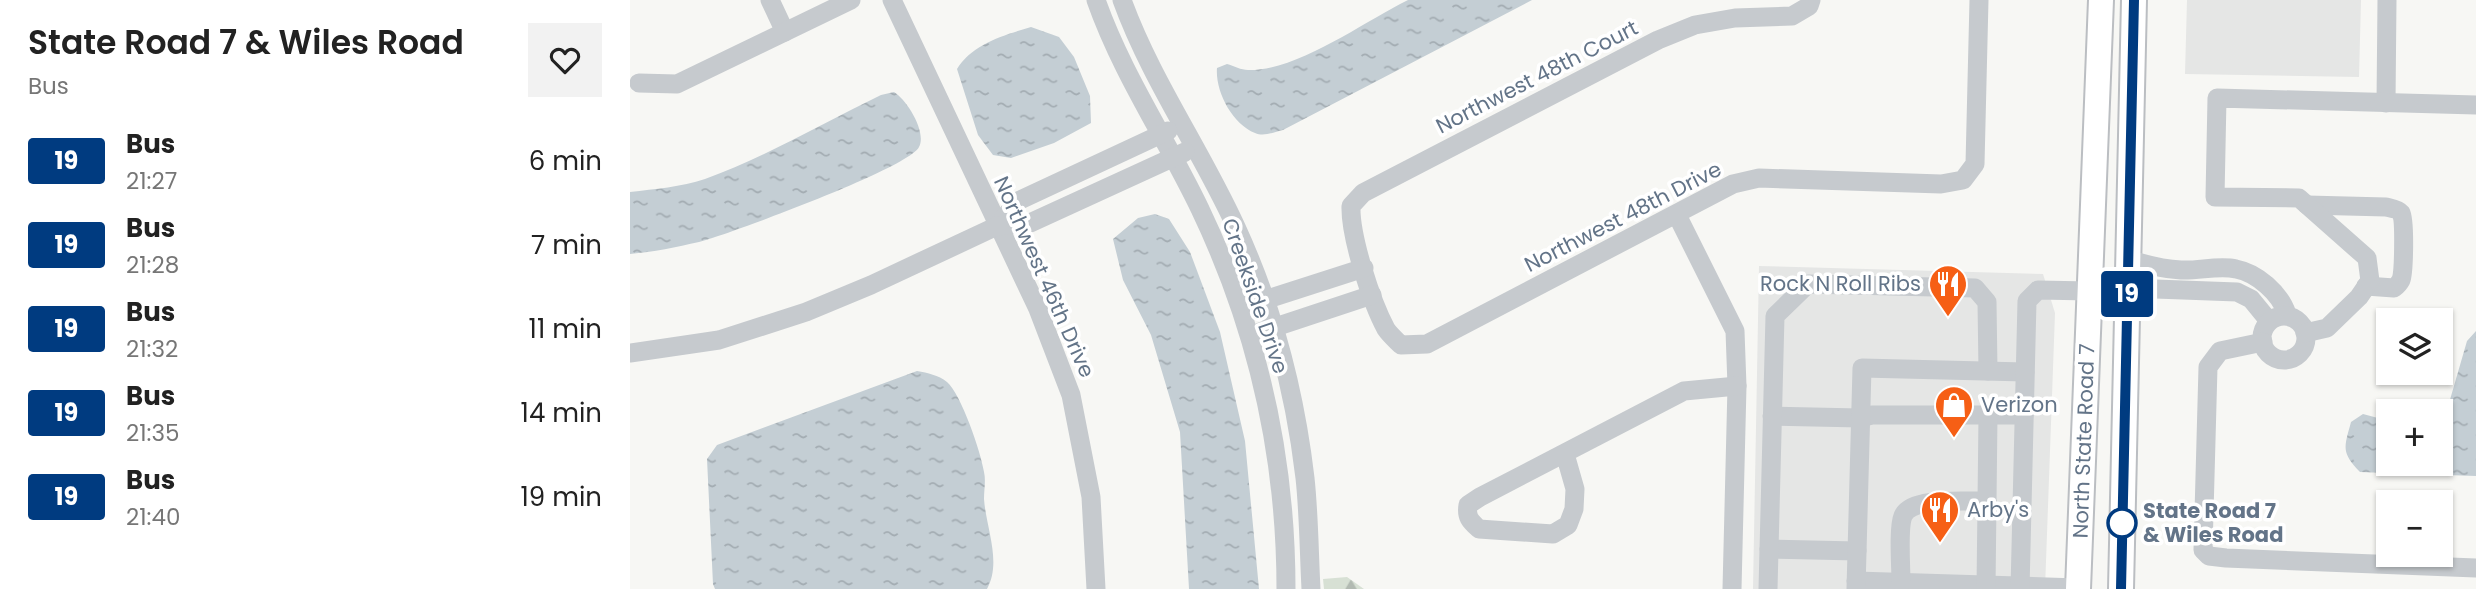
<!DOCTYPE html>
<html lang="en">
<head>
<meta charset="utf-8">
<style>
	:root { --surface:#fff; --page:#f2f2f2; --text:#222; --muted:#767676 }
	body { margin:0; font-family:Poppins,sans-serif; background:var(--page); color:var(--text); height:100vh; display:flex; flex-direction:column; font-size:26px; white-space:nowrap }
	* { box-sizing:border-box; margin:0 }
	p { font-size:23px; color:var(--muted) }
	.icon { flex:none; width:38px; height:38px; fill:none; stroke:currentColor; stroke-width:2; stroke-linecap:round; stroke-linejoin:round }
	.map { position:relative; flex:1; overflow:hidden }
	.sheet { display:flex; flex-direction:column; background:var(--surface); width:630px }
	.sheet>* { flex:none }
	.badge { padding:0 14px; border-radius:5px; font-size:24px; line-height:46px }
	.controls { position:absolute; left:1746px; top:308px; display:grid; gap:14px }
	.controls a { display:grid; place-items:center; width:77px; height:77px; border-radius:0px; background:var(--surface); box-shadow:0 2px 5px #0004; font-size:35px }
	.map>.badge { position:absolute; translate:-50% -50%; box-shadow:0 0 0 4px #fff }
	.round { display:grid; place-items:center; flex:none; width:74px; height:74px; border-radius:0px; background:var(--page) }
	.summary { display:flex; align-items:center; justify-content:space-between; height:119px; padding:0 28px }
	h1 { font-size:33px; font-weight:600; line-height:52px }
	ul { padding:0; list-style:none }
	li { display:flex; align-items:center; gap:21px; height:84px; padding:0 28px }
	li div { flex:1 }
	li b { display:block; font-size:26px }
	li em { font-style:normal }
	li .badge { min-width:77px; font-weight:700; text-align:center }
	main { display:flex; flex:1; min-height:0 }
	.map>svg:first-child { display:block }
</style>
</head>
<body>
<main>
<section class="sheet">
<div class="summary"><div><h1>State Road 7 &amp; Wiles Road</h1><p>Bus</p></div><a class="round"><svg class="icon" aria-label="heart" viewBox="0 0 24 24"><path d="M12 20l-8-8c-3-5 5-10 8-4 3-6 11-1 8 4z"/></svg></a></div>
<ul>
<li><span class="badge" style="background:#003b80;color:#fff">19</span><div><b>Bus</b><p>21:27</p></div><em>6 min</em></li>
<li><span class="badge" style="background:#003b80;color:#fff">19</span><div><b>Bus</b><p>21:28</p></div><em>7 min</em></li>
<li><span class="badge" style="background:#003b80;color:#fff">19</span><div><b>Bus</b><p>21:32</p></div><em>11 min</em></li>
<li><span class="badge" style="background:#003b80;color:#fff">19</span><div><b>Bus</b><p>21:35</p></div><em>14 min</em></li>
<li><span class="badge" style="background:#003b80;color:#fff">19</span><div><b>Bus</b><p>21:40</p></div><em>19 min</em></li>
</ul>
</section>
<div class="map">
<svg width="1846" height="589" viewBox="0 0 1846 589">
	<defs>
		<pattern id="forest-firs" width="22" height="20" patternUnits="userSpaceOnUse" patternTransform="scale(1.75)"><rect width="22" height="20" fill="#d7e0d4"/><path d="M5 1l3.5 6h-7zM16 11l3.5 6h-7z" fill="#b2bab2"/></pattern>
		<pattern id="water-ripples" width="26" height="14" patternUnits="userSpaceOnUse" patternTransform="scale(1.75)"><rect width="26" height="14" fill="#c4ced4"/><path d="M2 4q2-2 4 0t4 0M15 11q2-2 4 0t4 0" fill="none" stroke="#a3acb2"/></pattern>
	</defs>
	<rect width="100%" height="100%" fill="#f7f7f4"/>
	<!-- built -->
	<g fill="#e5e6e5">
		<path d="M1557,0h174l-2,77 -174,-3z"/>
		<path d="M1129,266l284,8 12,39 -10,276h-292z"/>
	</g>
	<!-- forest -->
	<path fill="url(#forest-firs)" d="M717,577l17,12h-40l-1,-10z"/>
	<!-- water -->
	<g fill="url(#water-ripples)">
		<path d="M778,0h124l-249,130c-9,2 -19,7 -28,3 -23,-9 -40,-42 -38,-65l10,-4c7,2 14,6 21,6 50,1 115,-48 160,-70z"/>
		<path d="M401,27l28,10 15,20 16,39 1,27 -37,20 -43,15 -18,-3 -15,-20 -21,-66c15,-25 47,-34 74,-42z"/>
		<path d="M264,92c13,8 33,40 25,55 -10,21 -190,87 -220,95 -22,5 -46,10 -69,12v-62c25,-3 51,-5 75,-13 61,-22 118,-56 176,-84z"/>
		<path d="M525,214l14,5 21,33 30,80 25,109 14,148h-70l-9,-157 -29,-97 -28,-55 -10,-41 25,-21z"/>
		<path d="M1846,331v145l-116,-4c-19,-20 -16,-24 -9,-50l12,-8 26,7v43h52v-53h-21l4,-8 23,7 20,-69z"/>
		<path d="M287,371c11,2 21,4 30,11 14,12 34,70 37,90 2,8 0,18 0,27 2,29 18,63 3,90h-272l-2,-5 -6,-125 10,-14z"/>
	</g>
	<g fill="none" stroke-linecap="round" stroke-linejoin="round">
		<defs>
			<g id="major">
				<path d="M1448,589l23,-589"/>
				<path d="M1491,589l13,-589"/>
			</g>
		</defs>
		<!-- major casing -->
		<use href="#major" stroke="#bbbec2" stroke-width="28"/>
		<!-- minor -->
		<g stroke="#c6cace" stroke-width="19">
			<path d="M140,0l15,32"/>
			<path d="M262,0l146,309 33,86 20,102 5,92"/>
			<path d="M466,0c26,74 70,138 104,209 57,119 86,248 86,380"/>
			<path d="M492,0c29,80 79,150 114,227 36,78 59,166 69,251 4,37 4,74 6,111"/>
			<path d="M1181,0l-2,6 -17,10 -57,2 -40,7 -37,15 -295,153 -12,13c-1,30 20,95 35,123 4,6 10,11 15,16l26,-1 306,-160 26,-6 182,6 22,-4 12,-16 4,-164"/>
			<path d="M9,83l38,1 174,-84"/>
			<path d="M1756,103l1,-103"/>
			<path d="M1677,205l79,2c4,1 12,2 15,6 4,7 3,59 0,67 -2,4 -3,5 -7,8l-28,-2"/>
			<path d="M1047,215l58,116 2,55 -5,203"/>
			<path d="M367,226l21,-25 150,-70"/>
			<path d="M1498,259c18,6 35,10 53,11 18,1 38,-5 55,-1 21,4 44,24 51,45"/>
			<path d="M1498,288l109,4 14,7 18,22"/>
			<path d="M622,304l112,-36"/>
			<circle cx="1654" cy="338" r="22"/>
			<path d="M630,332l112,-37"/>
			<path d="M1675,333l22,-5 32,-31 11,-16 -3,-23 -68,-60 -84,-1 2,-99 259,7"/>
			<path d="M1633,342l-43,9 -12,16 -5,183 6,6 17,2 250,10"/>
			<path d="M0,353l89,-13 87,-28 65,-27 126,-59 33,-3 155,-71"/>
			<path d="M1142,416l88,2 12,-3h152"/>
			<path d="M935,454l10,35 -1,20 -6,16 -15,9 -74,-5c-9,-8 -13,-12 -11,-24l12,-8 204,-106 53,-5"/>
			<path d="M1139,549l88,2"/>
			<path d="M1226,581l222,7"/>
			<path d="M1271,582c0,-15 -3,-54 2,-66 8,-20 65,-14 84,-15"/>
			<path d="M1138,589l7,-273 33,-32 167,4 12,14 1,69"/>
			<path d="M1226,589l6,-221 163,4"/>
			<path d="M1356,589l2,-174"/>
			<path d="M1390,589l7,-288 11,-11 52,1"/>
		</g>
		<!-- major -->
		<use href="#major" stroke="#fff" stroke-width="24"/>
	</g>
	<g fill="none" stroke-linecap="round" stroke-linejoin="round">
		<defs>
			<path id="line" d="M1491,589l13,-589"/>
		</defs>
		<!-- line casing -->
		<use href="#line" stroke="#fff" stroke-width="16"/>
		<!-- line -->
		<use href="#line" stroke="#003b80" stroke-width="10"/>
	</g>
	<!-- icons -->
	<defs>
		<symbol id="restaurant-pin" viewBox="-11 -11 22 30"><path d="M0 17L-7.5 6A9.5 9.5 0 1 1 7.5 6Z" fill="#f65f15" stroke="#fff"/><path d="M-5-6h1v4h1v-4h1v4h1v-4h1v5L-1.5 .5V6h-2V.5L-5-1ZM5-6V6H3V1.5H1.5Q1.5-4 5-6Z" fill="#fff"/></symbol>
		<symbol id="shop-pin" viewBox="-11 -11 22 30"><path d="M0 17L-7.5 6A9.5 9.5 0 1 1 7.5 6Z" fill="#f65f15" stroke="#fff"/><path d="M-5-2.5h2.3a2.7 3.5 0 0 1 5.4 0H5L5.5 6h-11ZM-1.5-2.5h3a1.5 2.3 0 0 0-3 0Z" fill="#fff"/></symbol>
	</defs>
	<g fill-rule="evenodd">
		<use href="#restaurant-pin" x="1296" y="262" width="44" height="60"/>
		<use href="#shop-pin" x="1302" y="383" width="44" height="60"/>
		<use href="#restaurant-pin" x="1288" y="488" width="44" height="60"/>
	</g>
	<!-- markers -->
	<circle fill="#fff" stroke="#003b80" stroke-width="3.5" cx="1492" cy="523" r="14"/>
	<g text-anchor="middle" stroke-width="7" stroke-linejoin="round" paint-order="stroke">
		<!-- street labels -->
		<g font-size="21" fill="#637488" stroke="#fff">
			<text transform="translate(907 77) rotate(-27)" y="7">Northwest 48th Court</text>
			<text transform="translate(993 217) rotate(-27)" y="7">Northwest 48th Drive</text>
			<text transform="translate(414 277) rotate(66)" y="7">Northwest 46th Drive</text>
			<text transform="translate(625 296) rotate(71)" y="7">Creekside Drive</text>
			<text transform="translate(1454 441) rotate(-88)" y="7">North State Road 7</text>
		</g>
		<!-- poi labels -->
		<g font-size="21" fill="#637488" stroke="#fff" text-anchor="start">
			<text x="1291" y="291" text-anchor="end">Rock N Roll Ribs</text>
			<text x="1351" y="412">Verizon</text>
			<text x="1337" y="517">Arby's</text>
		</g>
		<!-- stop labels -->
		<g font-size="21" font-weight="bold" fill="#637488" stroke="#fff" text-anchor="start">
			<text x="1513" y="518">State Road 7<tspan x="1513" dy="24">&amp; Wiles Road</tspan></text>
		</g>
	</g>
</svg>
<div class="controls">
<a><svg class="icon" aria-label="layers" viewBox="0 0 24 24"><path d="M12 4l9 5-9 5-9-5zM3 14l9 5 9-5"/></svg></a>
<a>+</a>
<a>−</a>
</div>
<b class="badge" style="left:1497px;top:294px;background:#003b80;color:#fff">19</b>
</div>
</main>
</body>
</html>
